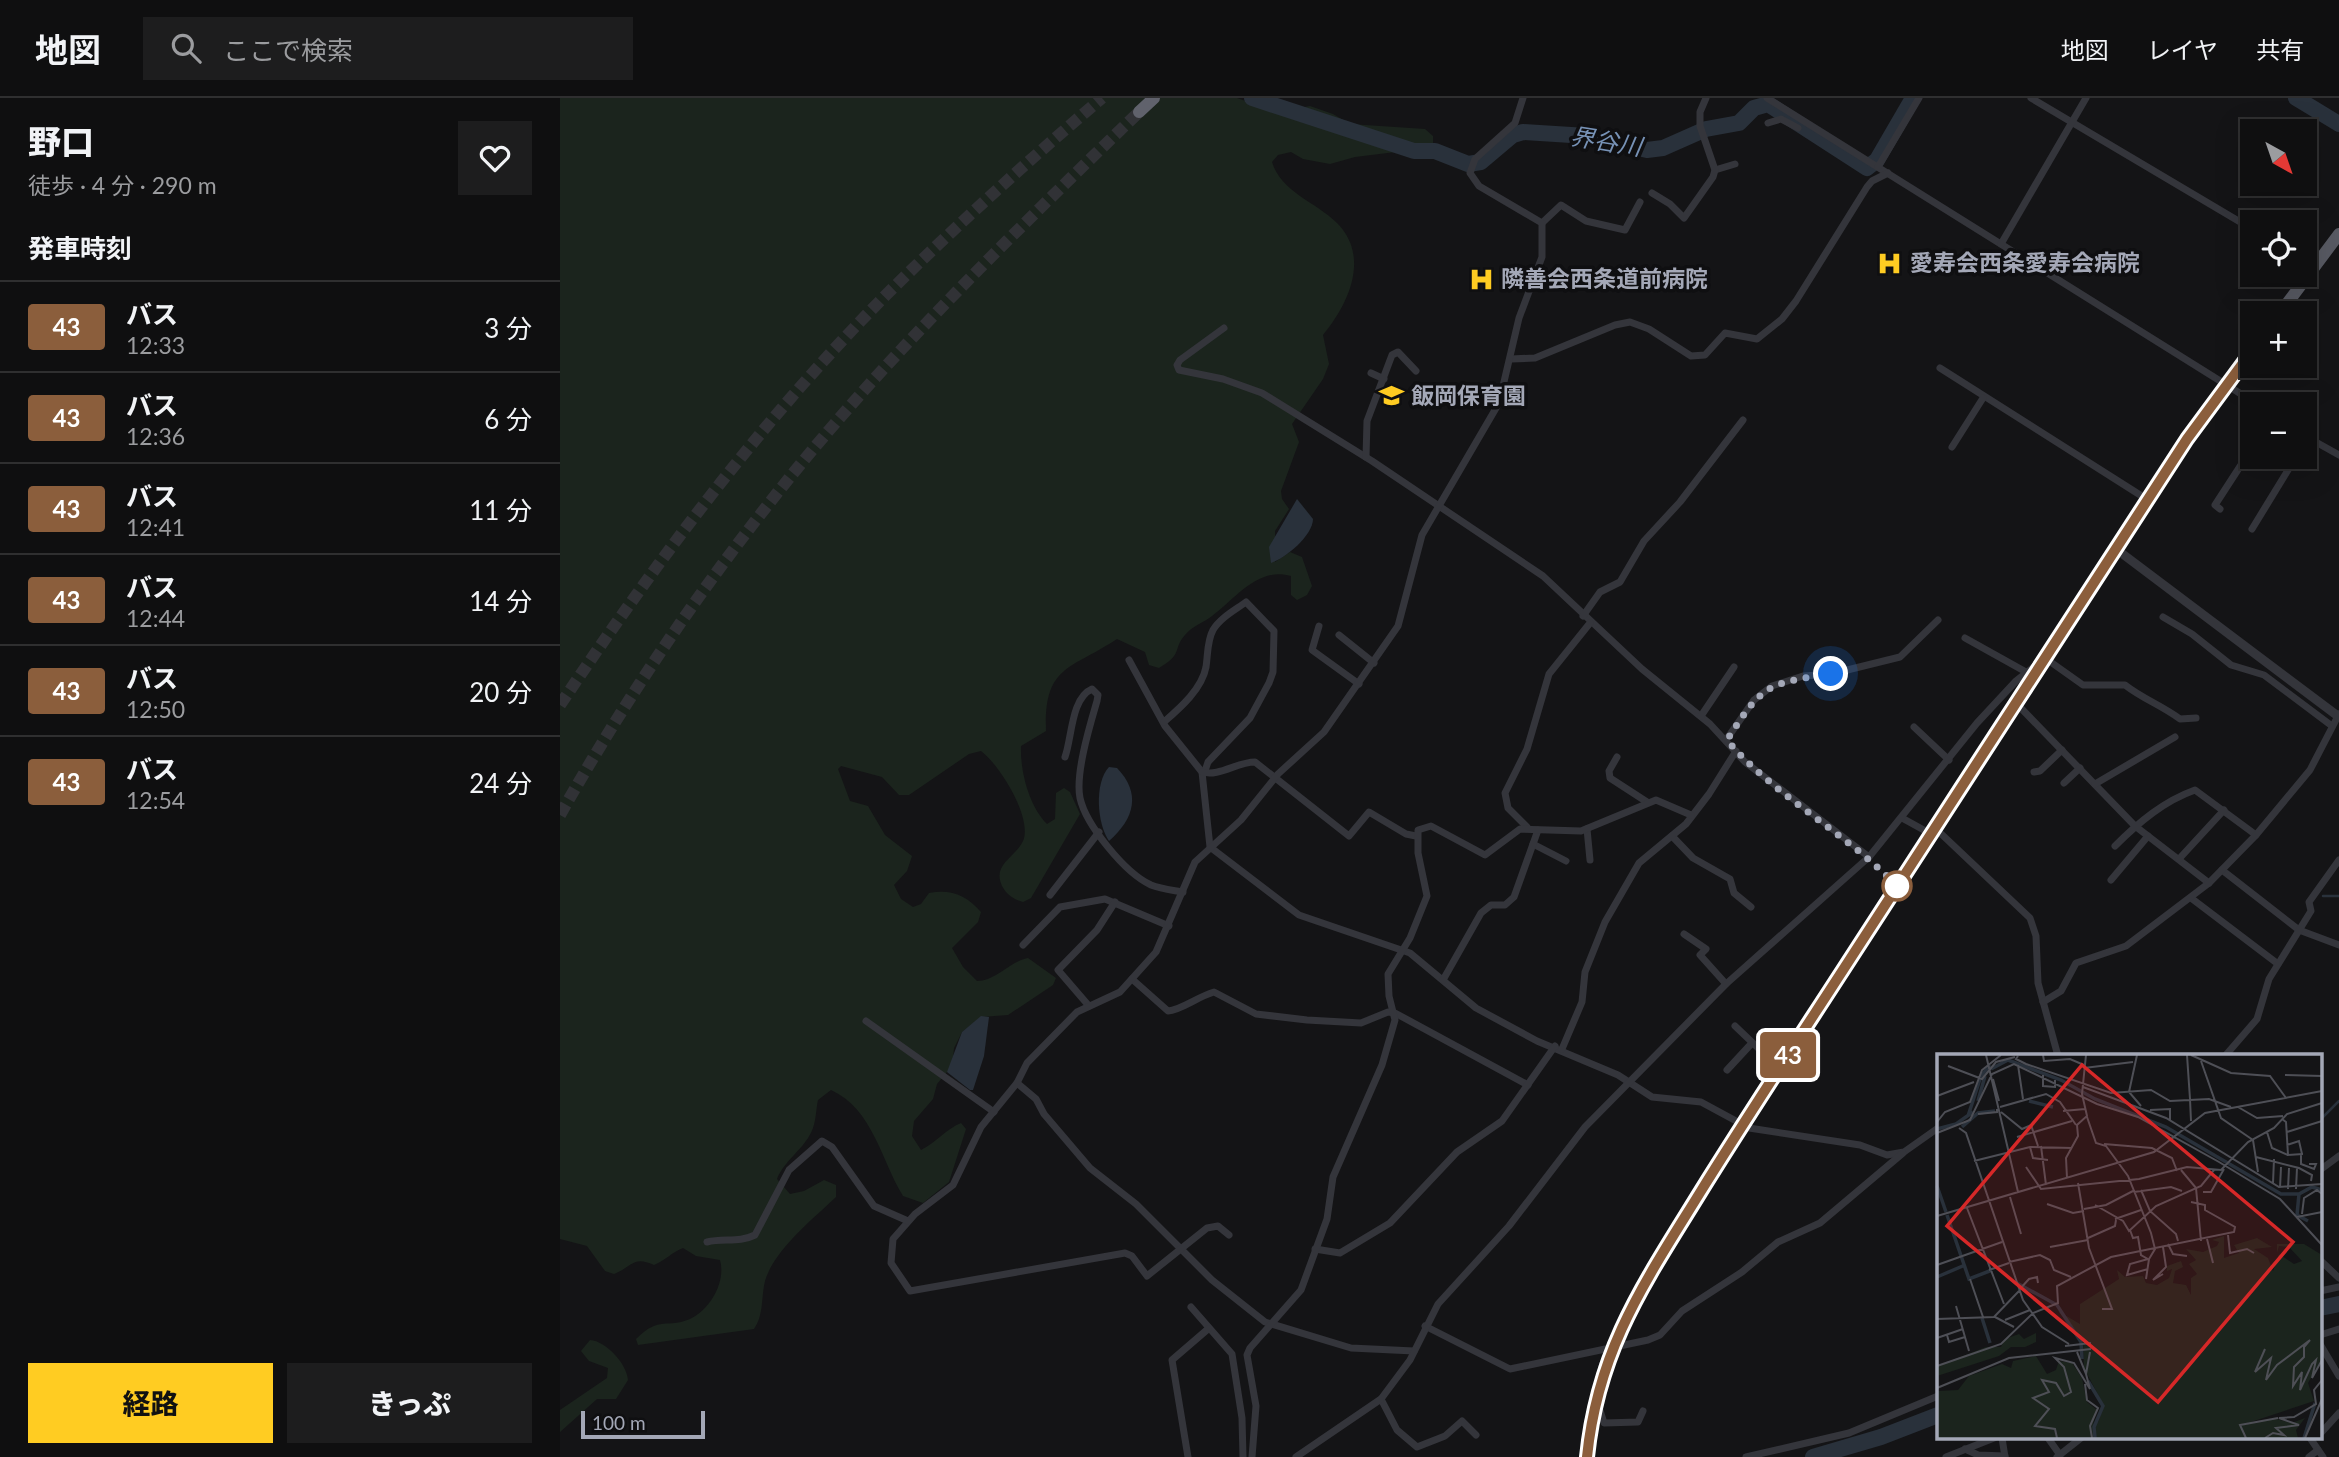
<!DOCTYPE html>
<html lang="ja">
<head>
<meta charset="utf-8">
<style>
	:root { --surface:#0f0f10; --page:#1d1d1e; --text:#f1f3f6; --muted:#9b9c9f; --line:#2f2f30; --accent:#fc2 }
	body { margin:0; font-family:Lato,"Noto Sans JP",sans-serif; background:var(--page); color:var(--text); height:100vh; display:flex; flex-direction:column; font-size:26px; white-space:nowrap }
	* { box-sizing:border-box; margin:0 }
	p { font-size:23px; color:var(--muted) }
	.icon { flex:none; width:38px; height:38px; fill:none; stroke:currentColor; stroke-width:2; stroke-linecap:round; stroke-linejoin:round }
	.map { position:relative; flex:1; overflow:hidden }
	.drawer { display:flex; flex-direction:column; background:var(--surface); width:560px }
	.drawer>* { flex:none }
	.badge { padding:0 14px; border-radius:5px; font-size:24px; line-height:46px }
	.needle { width:46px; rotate:140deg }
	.fabs { position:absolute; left:1680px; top:21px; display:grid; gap:14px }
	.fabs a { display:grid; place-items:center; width:77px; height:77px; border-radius:0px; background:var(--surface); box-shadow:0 7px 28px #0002,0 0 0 2px var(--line); font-size:35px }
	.scale { position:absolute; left:21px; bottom:18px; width:124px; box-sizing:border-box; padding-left:7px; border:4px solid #a4a8b7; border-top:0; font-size:19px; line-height:24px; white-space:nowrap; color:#a4a8b7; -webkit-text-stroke:5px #0f0f11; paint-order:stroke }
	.you { position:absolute; width:35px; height:35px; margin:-18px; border:5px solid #fff; border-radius:50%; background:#1a73e8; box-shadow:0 0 0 10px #1a73e833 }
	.map>.badge { position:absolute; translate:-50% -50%; box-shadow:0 0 0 4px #fff }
	h2 { padding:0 28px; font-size:26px; line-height:63px }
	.round { display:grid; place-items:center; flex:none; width:74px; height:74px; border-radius:0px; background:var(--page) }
	.head { display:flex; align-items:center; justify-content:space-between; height:119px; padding:0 28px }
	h1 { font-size:33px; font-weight:800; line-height:52px }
	.primary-button { display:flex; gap:14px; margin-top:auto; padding:14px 28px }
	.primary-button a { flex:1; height:80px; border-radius:0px; background:var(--accent); color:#111; font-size:28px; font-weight:800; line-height:80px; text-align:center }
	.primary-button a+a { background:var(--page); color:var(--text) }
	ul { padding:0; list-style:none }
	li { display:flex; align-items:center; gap:21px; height:91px; padding:0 28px; border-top:2px solid var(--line) }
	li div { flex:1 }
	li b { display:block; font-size:26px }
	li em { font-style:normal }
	li .badge { min-width:77px; font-weight:700; text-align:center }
	header { display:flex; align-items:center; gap:42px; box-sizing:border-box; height:98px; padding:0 35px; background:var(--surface); border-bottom:2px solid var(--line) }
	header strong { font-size:33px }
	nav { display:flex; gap:38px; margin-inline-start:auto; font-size:24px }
	.search { width:490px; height:63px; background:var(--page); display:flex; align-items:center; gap:18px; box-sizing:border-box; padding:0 24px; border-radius:0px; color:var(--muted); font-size:26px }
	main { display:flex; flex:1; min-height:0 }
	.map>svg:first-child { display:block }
</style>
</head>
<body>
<header>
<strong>地図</strong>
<div class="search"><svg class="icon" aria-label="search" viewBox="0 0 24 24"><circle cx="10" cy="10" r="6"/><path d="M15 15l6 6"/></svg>ここで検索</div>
<nav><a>地図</a><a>レイヤ</a><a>共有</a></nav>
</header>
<main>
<section class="drawer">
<div class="head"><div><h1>野口</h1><p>徒歩 · 4 分 · 290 m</p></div><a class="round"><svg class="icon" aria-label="heart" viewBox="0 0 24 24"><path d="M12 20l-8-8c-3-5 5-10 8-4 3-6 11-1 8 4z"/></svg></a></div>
<h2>発車時刻</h2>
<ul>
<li><span class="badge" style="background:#8b5e3c;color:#fff">43</span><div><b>バス</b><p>12:33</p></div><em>3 分</em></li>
<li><span class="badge" style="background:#8b5e3c;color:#fff">43</span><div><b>バス</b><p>12:36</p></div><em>6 分</em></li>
<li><span class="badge" style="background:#8b5e3c;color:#fff">43</span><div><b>バス</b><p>12:41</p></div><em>11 分</em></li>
<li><span class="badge" style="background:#8b5e3c;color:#fff">43</span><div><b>バス</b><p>12:44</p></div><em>14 分</em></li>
<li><span class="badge" style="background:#8b5e3c;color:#fff">43</span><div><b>バス</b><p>12:50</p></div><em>20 分</em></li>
<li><span class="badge" style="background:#8b5e3c;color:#fff">43</span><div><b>バス</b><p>12:54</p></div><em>24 分</em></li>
</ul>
<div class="primary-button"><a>経路</a><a>きっぷ</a></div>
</section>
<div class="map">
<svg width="1779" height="1359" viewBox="0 0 1779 1359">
	<rect width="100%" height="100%" fill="#141416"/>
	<!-- green -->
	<g fill="#1b241d">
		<path d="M0,0h677l40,14 33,-6 23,8 17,10 75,5 8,7v8l-5,4 -73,9 -25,7 -27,-5 -12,-7 -13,3 -6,7c9,30 44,40 65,61 34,34 11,82 -14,112l6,29 -6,15 -31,45 7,18 -18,49 1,8 7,10 -14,22v31l15,-10 12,5 10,29 -5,9 -10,5 -6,-5v-19c-33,-10 -56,23 -79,40 -9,7 -20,10 -27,19 -13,15 -1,18 -26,33l-10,-3 -4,-13 -28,-13c-47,31 -73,26 -71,92l-25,15c-1,25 8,60 26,78l8,-5 1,-26 8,-5 6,4 10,22 -49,84 -8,4c-10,-3 -16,-7 -21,-16 -10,-22 13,-28 21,-45 10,-23 -24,-77 -42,-90l-12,3 -60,41h-10l-17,-18 -41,-11 -3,3 12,32 18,5 17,29 27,21 -5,15 -13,14 7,14 12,8 8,-3 8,-11c22,-4 37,2 52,19l-3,10 -26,26 11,19 14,14c19,0 32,-19 51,-23l28,20 -3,7 -45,30 -27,2 -19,15 -8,16 -2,18 -15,18 -4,15 -19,22 -2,15 9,14c16,-8 25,-21 40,-27l5,6 -17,53 -26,21 -20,-7c-22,-36 -30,-87 -72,-106l-13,10c-2,9 -2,20 -5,28 -7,20 -28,31 -36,51l13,15 14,-3 20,-11 12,5v12c-23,22 -62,53 -71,84 -4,16 -1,34 -11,48l-116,16 -2,-6c24,-24 31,-10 54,-20 21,-10 36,-38 30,-59l-24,-4 -13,-8c-11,4 -17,12 -29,17 -21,-10 -22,2 -40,9l-9,-3 -18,-25 -27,-7z"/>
		<path d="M30,1242c16,1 37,24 38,40l-12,19h-19l-37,33v-22l47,-32 1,-10 -19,-7 -8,-10z"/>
	</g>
	<!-- water -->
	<g fill="#29313b">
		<path d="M737,401l16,20c0,16 -27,39 -42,44l-2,-16z"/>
		<path d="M549,669l8,1c24,25 18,50 -8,73 -12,-17 -15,-58 0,-74z"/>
		<path d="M421,918l8,1 -5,39 -11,34h-3l-23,-18 15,-40z"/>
	</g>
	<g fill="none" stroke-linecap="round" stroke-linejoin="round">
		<!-- stream -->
		<g stroke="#29313b" stroke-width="2.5">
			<path d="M1763,798h16"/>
			<path d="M1760,1022l19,-19"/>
		</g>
		<!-- river -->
		<g stroke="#29313b" stroke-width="16">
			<path d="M692,0l162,53h21l33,13 13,-2 32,-27 10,-3 64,4 60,14 16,-2 43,-19 33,-6 15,-15 14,-4 99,64 10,-8 36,-62"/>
			<path d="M1736,0l43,26"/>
			<path d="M1760,1210l19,-4"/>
			<path d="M1253,1359l68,-20 57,-22"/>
		</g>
		<!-- motorway-tunnel -->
		<g stroke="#313236" stroke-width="12" stroke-dasharray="12 6" stroke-linecap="butt">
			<path d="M0,607c98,-146 205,-289 330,-414 68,-67 139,-131 212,-193"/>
			<path d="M0,717c94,-167 209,-324 340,-464 77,-82 158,-161 239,-239"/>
		</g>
		<!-- minor -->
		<g stroke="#34353b" stroke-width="7">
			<path d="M1207,0l490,306"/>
			<path d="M1471,0l221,131"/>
			<path d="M1208,25l13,-4 17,9"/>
			<path d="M1318,69l41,-69"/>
			<path d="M1155,72l20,-6"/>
			<path d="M1092,95l18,11 14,14 29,-41 2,-7 -15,-44v-14l6,-14"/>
			<path d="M982,125l19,-18 25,16 39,9 15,-28"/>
			<path d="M1441,146l85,-146"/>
			<path d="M1745,162l10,6"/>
			<path d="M664,230l-44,32 -3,5 2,5 44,9 39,14 110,68 171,115 99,93 68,55 35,38 124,95"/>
			<path d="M951,261l24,-1 80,-33 15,-3 19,7 42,27 14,-1 20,-22 32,6 25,-20 14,-18 71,-114 5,-6 16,-8"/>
			<path d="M1380,270l208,132"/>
			<path d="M811,275l13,6"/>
			<path d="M1745,338l34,19"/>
			<path d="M1392,349l31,-49"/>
			<path d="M806,359l1,-36 25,-66 6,-3 18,19"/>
			<path d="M1660,411l-5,-4 37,-57"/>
			<path d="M1692,431l44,-72"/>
			<path d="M1023,518l17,-24 20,-10 24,-41 36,-39 63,-82"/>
			<path d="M1603,519l29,17 39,31 33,10 68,51"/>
			<path d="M759,528l-7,24 47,34"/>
			<path d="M779,537l35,28"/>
			<path d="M1405,540l61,34"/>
			<path d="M569,562l36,66 37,46 8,75 89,68 111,38 66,55 61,33 81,34 34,22 49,5 48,26 111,17 27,10 17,-3 34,-24"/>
			<path d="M1456,605l119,123 74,57"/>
			<path d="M1141,618l33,-49"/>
			<path d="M604,624c16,-14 38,-33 42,-55 2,-13 1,-26 7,-37 7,-12 22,-20 33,-28l28,29 -1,41 -4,11 -19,35 -42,44 -3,9"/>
			<path d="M1354,629l35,33"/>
			<path d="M1166,642l28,-40 18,-14 31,-10 28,-2 69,-17 38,-37"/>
			<path d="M505,659c7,-19 6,-59 27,-68l6,6 -1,6c-7,24 -22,73 -17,97 6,27 45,75 71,87 10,4 21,5 32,7"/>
			<path d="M1057,659l-8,14 1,7 37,24"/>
			<path d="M642,674c17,5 35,-10 53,-10l94,74 20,-24 37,22 10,2"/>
			<path d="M1474,674l6,-1 22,-21"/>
			<path d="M1504,685l16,-15"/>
			<path d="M1535,686l80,-47"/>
			<path d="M1342,720l29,16"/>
			<path d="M967,729l-19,-19 -3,-15 22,-44 22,-75 41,-51"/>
			<path d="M1375,730l95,90 6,18 2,47 20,73"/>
			<path d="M1027,731l3,31"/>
			<path d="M1112,738l21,22 37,21 4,14 17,14"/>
			<path d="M973,746l33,17"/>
			<path d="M1555,748c24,-24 49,-45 80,-56l61,45"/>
			<path d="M1619,761l45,-49"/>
			<path d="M1662,772l77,60 40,15"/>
			<path d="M1551,782l37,-44"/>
			<path d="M490,797l49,-63"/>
			<path d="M1631,800l87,66"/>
			<path d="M1124,836l22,15 -6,6 26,29"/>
			<path d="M463,847l37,-38 45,-8 64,27"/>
			<path d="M572,881l36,32c13,-1 29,-14 46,-19l42,22 51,6 54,3 27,-11 7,1 133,72"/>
			<path d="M883,882l38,-67 10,-8h14l9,-8 24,-67"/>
			<path d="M1483,904l18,-11 15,-28 50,-17 83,-63 47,-48 54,-65 29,-56"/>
			<path d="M529,908l-31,-36 39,-40 18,-28"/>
			<path d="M306,923l128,91"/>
			<path d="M1175,928l44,42"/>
			<path d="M1002,951l20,-47 3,-30 20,-50 34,-59 47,-39 23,-30 27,-43"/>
			<path d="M1665,958l32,-37 12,-40 42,-68 -2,-9 30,-42"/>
			<path d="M1167,972l25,-27"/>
			<path d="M457,985l19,16 8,15 46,54 46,36 76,76 53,42 86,26 63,3"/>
			<path d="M1760,1072l19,-14"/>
			<path d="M669,1137l-11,-9 -11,2 -60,48 -15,-20 -7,-3 -215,38 -19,-28 2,-24 22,-25 38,-29 28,-58 36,-44 10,-20 50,-51 43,-20 36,-40 39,-90 46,-42 37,-46 46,-42 74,-106 24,-91 77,-132 20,-85 23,-61v-34l-63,-37 -9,-13 5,-14 40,-36 8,-25"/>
			<path d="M147,1144c17,-4 32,1 48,-7l34,-65 33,-29 10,6 42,59 34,15"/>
			<path d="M755,1151l25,4 50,-30 67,-71 45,-31 53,-75"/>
			<path d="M1760,1162l19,18"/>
			<path d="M1760,1193l19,-4"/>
			<path d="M631,1209l41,47 10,64 1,39"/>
			<path d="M865,1228l85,43 138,-29 12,-5 22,-24 60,-39 36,-30 42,-19 83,-70"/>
			<path d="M1760,1237l19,-6"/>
			<path d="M1760,1246l19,32"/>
			<path d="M821,1301l16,31 20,17 28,-11 17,-15 14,14"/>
			<path d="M1038,1306l6,19 34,-1 5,-11"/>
			<path d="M1760,1336l19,-21"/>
			<path d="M1442,1340l3,19"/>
			<path d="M1488,1340l12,17"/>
			<path d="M1750,1340l13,19"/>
			<path d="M1405,1351l13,6 27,1"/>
			<path d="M628,1359l-16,-97 36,-31"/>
			<path d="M692,1359l4,-51 -9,-51 3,-7 51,-58 26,-71 6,-42 49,-112 13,-45 -6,-24 -1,-22 22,-36 17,-42 -9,-43v-23l13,-4 54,29 35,-26 61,2 75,-31 35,15"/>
			<path d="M736,1359l85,-58 29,-39 28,-56 71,-78 76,-99 141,-143 143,-127 108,-134 39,-42 29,-23 38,27h42c18,14 36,20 55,34l16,-1"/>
			<path d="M1186,1359l103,-24 89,-37"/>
			<path d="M1386,1359l48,-19"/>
			<path d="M1497,1359l24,-19"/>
			<path d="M1749,1359l9,-7"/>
		</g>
		<!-- tertiary -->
		<path stroke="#34353b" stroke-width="9" d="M1556,451l223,168"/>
		<!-- trunk -->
		<g stroke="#585a63" stroke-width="12">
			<path d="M1720,215l59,-79"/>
			<path d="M1027,1359l3,-34 15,-58 32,-68 86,-142 464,-716 65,-88"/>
		</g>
		<!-- motorway -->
		<path stroke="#60626c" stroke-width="12" d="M579,14l15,-14"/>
	</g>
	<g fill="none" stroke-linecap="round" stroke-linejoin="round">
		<defs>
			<path id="line" d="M1027,1359c11,-109 58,-175 114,-266 46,-74 94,-147 142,-221 115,-177 229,-354 344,-531l65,-88"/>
		</defs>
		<!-- line casing -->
		<use href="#line" stroke="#fff" stroke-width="16"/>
		<!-- line -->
		<use href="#line" stroke="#8b5e3c" stroke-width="10"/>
		<!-- walk -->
		<path stroke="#a4a8b7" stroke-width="7" stroke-dasharray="0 12.6" d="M1271,576c-64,9 -69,11 -104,66 46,55 118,92 170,146"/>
	</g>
	<!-- icons -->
	<defs>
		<symbol id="hospital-bare" viewBox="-9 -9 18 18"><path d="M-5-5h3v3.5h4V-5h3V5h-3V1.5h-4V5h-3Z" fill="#fc2" stroke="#0f0f11" stroke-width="2.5" paint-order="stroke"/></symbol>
		<symbol id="school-bare" viewBox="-9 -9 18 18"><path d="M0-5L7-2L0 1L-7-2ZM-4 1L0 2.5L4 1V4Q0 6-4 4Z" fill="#fc2" stroke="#0f0f11" stroke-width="2.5" paint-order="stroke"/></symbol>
	</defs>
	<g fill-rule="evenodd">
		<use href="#hospital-bare" x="1312" y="148" width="35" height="35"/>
		<use href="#hospital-bare" x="904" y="164" width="35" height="35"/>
		<use href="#school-bare" x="814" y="280" width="35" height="35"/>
	</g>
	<!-- markers -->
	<circle fill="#fff" stroke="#8b5e3c" stroke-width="3.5" cx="1337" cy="788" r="14"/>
	<g text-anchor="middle" stroke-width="7" stroke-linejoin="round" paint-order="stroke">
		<!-- poi labels -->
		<g font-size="23" font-weight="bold" fill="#a4a8b7" stroke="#0f0f11" text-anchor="start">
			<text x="1350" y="173">愛寿会西条愛寿会病院</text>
			<text x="941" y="189">隣善会西条道前病院</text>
			<text x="851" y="306">飯岡保育園</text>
		</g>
		<!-- water labels -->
		<g font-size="24" font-style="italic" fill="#7792b6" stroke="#0f0f11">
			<text transform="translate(1046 44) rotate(9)" y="8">界谷川</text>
		</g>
	</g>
	<!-- overview -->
	<g transform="translate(1377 956)">
		<rect width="385" height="385" fill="#141416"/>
		<path d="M287,182v22l15,-5 -5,-8 23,-7 15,9 -18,2 14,9 5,13 6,-17 15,10 8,-3 -13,-14 -10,-1 -2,7v-9h27l18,11v104l-14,24 6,18 -66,22 28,-4 16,4 13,-5 -9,12 2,8h-361l1,-47 20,-1 11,-14 33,-12 9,4 2,-7 23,-5 11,18 9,-4 3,-9 13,2 10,15 5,24 10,8 -4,14 5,-2 6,-16 -20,-38 -1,-26 -25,-31 22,13v-20l39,-25 -2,-9 8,7 18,-1 3,7 11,2 12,-7 3,-9 -5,2v-5l14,-5 2,6 -8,4 -2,12 13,2 5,10v-17l6,-4 -8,-10 7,-4 -10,-11 17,3 14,-6 2,-4 -7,-2zM99,279v9l-11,5h-14l-12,9 -62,20v-9l18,-8 31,-12h15l4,-8 14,-5 5,5z" fill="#1b241d"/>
		<path fill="none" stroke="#29313b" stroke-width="3.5" d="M54,15l17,-9 53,20 34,19 71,28 115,67h18l13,-7 10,3M41,47l7,-25M92,47l24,6M31,62l13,-40 9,-11M25,73l16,-14 17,-2M0,75l19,-5 17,-12M0,132l9,26M362,140l-2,21 11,6M10,161l22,64 23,-9M0,223l28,-12M78,228l42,23 24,37 1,17M45,264l8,25M151,327l15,25 -9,21 1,11M367,384l11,-35"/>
		<path fill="none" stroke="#4e4f56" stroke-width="2" d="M49,1l32,137M106,1l1,6 26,-2 14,6M200,1l-8,37 12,14M250,1l3,44M254,1l40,18 39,3 16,22M81,2l-2,3 10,5 85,29 40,-3 19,11 39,-2 22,8M264,7l20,57 32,22 5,32M81,11l5,34M11,12l34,13 14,-17 19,-5M147,14l49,-6M106,21v11l12,1v-7M348,21l37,1M56,25l6,22M146,33l83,31 113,69 43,-3M0,42l37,-14M253,45l1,22M63,53l46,-13 14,8 16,23M301,53l19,11 26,-2M213,56l20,-1v12M126,57l22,-2M64,58l21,17 9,-4 7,21M41,60l19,-2v-3M150,63l9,26 10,3 22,30 23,57 4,16 -6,10 -3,20M345,65l4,3 2,33 15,-1M0,68l8,-10 25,-10 12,-32 19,-15M22,74l7,5 57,167 19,27 27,17M330,78l5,16 16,7M350,78l35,-11M0,79l33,-13 22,-46 22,-10 83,40 41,13 81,45 61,37 42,46M80,83l55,-16M167,90l48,4 20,10 5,13M350,91l12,-4 3,13M104,92l5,39M93,93l3,11 15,2M364,101v9l13,5 2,-5h-7M319,103l43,11 13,7 -1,6M37,107l56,-14 42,1M89,113l15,22 98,-10 48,-12 34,3 27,-28 26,-14 13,-14 35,-11M244,116l15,18 5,53M130,124l-1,-20 12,-22 -1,-11 10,-9 -5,-22 4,-39M141,129l11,65 23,61h-10M336,129l1,-24M343,134l1,-21M351,135l1,-21M359,135l1,-21M204,136l9,21 26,23 2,7M197,138l37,-5 11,4M266,138h8l13,-23M73,143l11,37M110,150l26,9 11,-2M158,151l28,16 6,10 27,-25 45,-20 13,-16M30,154l37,96M147,155l22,-4 27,-14M365,160l2,-16 13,-8 5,4M0,162l217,-64 51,-39 117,-22M360,163l25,-5M178,165l26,-9M193,176l3,8 5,-1 3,18 7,4M291,181l2,18 17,-4 7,4M151,184l27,-12 1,-6M270,185l6,24M231,190l5,10 14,2M113,193l38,-7M226,193l3,20 -13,13 10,-6M211,205l-18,5 -3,11 21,-6M72,208l31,-7 10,5 4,10 17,7M0,211l65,-23M52,216l20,-7M33,225l13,38M82,236l10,-11 8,-2 1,6M19,252l13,45M58,263l19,10M0,265l57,-2 25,-26M68,266l25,-10M10,281l2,7 16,-5M0,284l26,-9M128,292l26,-3M328,295l-10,23 16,-14 -5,22 11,-15 33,-25 -6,7v10l-10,10 -1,19 9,-14 -2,18 12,-26 4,-4 -4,18 10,-18M140,298l9,22 4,-22M0,312l64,-22 32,-31 25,-10 -1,-17 54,-29 123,-25 1,-5 -30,-17v-5l-14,-3M148,330l2,16 11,8 -8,18 2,12M0,334l72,-30 82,-9M120,384l-2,-9 -20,-3 14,-17 -16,-11 16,-6 -7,-12 14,3 8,13 7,-4 -7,-25 -9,-9 19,5 16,26 -4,-15M309,384l-6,-13 38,-7M328,384l8,-5 11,2 -8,-7 23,-3 -20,-7 15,-1 22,-13 -2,-14 8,-10M368,384l17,-39"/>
		<path fill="#d62828" fill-opacity="0.15" stroke="#d62828" stroke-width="3.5" d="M145,11l211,177 -135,160 -211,-176z"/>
		<rect width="385" height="385" fill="none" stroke="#a4a8b7" stroke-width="3.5"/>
	</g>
</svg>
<div class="fabs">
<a><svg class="needle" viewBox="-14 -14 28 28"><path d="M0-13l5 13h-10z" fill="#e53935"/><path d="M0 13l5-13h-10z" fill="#9b9c9f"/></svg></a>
<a><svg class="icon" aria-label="locate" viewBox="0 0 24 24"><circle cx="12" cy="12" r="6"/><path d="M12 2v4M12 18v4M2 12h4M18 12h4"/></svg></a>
<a>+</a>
<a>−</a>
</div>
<div class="scale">100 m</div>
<div class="you" style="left:1271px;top:576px"></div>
<b class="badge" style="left:1228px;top:957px;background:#8b5e3c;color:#fff">43</b>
</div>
</main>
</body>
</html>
